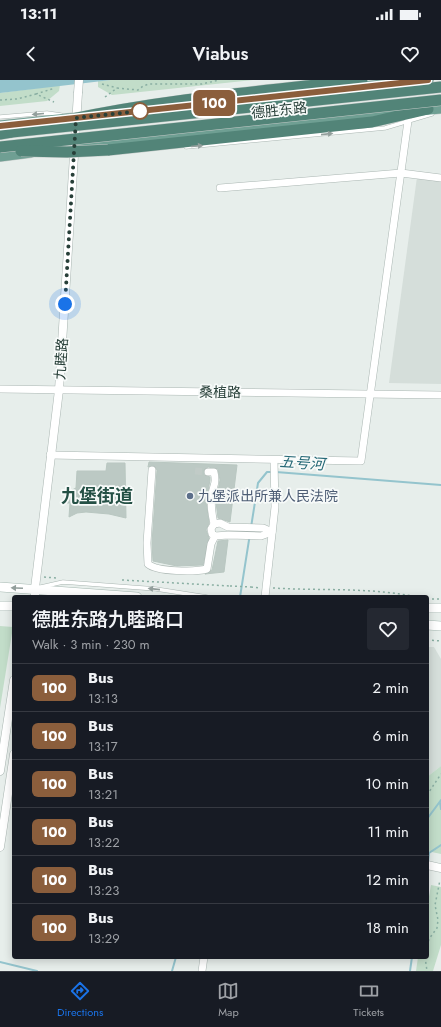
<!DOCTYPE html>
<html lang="en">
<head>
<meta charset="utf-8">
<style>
	:root { --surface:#171b24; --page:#242831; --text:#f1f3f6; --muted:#9ea1a6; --line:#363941; --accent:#1a73e8 }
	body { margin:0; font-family:Jost,"Noto Sans SC",sans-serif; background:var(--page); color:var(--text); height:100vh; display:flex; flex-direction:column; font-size:15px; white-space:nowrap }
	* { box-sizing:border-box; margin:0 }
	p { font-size:13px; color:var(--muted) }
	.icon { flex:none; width:22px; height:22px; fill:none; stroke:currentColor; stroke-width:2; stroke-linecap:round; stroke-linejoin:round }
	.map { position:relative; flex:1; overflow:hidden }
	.sheet { position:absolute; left:12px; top:515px; width:417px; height:364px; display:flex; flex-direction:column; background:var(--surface); border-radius:4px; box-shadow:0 2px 10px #0003 }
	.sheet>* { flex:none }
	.badge { padding:0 8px; border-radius:6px; font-size:14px; line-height:26px }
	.you { position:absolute; width:20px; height:20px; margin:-10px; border:3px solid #fff; border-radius:50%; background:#1a73e8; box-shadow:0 0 0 6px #1a73e833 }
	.map>.badge { position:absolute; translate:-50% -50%; box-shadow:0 0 0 2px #fff }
	.round { display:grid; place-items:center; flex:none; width:42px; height:42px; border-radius:4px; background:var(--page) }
	.headline { display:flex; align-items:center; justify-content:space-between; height:68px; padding:0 20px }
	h1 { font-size:19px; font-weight:600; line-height:30px }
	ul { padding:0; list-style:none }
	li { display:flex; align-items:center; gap:12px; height:48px; padding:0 20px; border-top:1px solid var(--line) }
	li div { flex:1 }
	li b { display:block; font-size:15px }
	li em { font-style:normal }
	li .badge { min-width:44px; font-weight:700; text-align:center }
	.status { display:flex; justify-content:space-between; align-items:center; height:28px; padding:0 20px; background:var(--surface); direction:ltr }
	.status svg { height:11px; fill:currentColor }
	header { display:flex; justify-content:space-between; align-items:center; height:52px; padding:0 20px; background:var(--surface); font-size:18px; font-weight:600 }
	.dock { display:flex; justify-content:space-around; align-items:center; height:56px; border-top:1px solid var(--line); background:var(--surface); font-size:11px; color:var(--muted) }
	.dock a { display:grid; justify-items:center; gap:2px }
	.dock .on { color:var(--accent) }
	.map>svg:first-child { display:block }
</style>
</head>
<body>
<div class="status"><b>13:11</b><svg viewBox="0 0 49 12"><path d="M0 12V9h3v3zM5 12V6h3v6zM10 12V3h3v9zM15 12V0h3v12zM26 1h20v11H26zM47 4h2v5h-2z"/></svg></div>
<header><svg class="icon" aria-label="back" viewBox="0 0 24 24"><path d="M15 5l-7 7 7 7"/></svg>Viabus<svg class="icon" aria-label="heart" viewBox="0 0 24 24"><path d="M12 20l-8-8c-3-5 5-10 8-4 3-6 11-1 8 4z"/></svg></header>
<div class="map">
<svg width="441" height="891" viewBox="0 0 441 891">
	<rect width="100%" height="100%" fill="#e7eeeb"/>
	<!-- built -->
	<g fill="#d5deda">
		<path d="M417,97l24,2v205l-52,-1z"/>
		<path d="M427,567h7l7,12v107l-14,11z"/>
	</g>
	<!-- green -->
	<g fill="#c2ddc9">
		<path d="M111,0h142l-141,15 -14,-8v-6z"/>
		<path d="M60,5l-1,6 -12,10 -47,5v-13z"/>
		<path d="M0,546l13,1 -13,81z"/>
		<path d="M441,686v88l-14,-3v-74z"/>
		<path d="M431,805l10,2v58l-8,26h-17l2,-14h9v-49z"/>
	</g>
	<!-- water -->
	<path fill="#94c4cd" d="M0,0h111l-111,13z"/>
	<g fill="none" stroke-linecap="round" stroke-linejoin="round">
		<!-- stream -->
		<g stroke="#94c4cd" stroke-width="2">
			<path d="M276,392l165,13"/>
			<path d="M240,517l18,-114 9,-11h5"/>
			<path d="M440,723l1,6"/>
			<path d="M427,739l14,-19"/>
			<path d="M427,770l2,3 -1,10"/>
			<path d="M429,773l12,-8"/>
			<path d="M0,882l37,9"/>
			<path d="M172,891l4,-14"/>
			<path d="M410,891l2,-14"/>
		</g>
	</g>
	<!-- building -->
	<g fill="#bcc9c4" stroke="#b9c7c1">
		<path d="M149,382l88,3 -7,57 -12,-4 -2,-16 4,-22 -2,-11 -10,-2 -4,3v5l6,2v3l-4,22 3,21 -3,7 3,8 -6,27 -26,1 -24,-5 -1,-18 5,-73 -3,-4 -6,1z"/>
		<path d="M107,383h18l1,55 -17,-4 -23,-2 -9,1 -8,4 1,-14h-3l1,-6h2l2,-7 4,-2 1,-17h29z"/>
		<path d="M228,460l-4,32 -19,2 7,-4 6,-29z"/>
	</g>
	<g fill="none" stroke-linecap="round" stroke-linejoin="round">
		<!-- minor-tunnel -->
		<path stroke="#c1cbc7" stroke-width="7" stroke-dasharray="7 3.5" stroke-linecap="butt" d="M195,391l13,1"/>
		<defs>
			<g id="service">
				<path d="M0,37l47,-4 14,2"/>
				<path d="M186,67l199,-19 47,-14"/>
				<path d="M41,507l22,-5 93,7 51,8"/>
			</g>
			<g id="minor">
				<path d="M220,108l181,-15 40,5"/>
				<path d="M0,309l441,6"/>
				<path d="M50,375l311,6 47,-340"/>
				<path d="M152,390l-5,73 1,21c9,8 47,8 59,5l4,-25 4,-8"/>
				<path d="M208,392h6c3,13 -1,12 -2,23 -2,10 0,19 2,29"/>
				<path d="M220,443l8,4 35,1 9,4 -11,4 -33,-1 -13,1 -3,-2 -1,-5 3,-5z"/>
				<path d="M265,517l10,-90 -1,-47"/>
				<path d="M202,891l2,-14"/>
			</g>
			<g id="tertiary">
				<path d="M35,517v-9l24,-198 19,-297"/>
				<path d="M0,691l14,-91"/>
				<path d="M0,767l14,-93"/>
				<path d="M427,785l14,3"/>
			</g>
			<g id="secondary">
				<path d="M0,507l137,10"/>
				<path d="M0,526h14"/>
				<path d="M427,528h14"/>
				<path d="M427,545l14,1"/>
			</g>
			<g id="primary">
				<path d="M152,30l276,-30"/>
				<path d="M420,30l21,-2"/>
				<path d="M0,46l77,-8"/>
				<path d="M78,67l317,-34"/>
				<path d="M0,76l31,-4"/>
			</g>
			<g id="trunk">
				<path d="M0,54l12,-2"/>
				<path d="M108,70l264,-28 56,-13"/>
			</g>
		</defs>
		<!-- service casing -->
		<use href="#service" stroke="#aab6b2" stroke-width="4.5"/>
		<!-- minor casing -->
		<use href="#minor" stroke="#aab6b2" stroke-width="8"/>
		<!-- tertiary casing -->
		<use href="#tertiary" stroke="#aab6b2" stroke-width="9"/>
		<!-- secondary casing -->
		<use href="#secondary" stroke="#a6b9b2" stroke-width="10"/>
		<!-- primary casing -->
		<use href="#primary" stroke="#c3c9c7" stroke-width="12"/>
		<!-- trunk casing -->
		<use href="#trunk" stroke="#c3c9c7" stroke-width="12"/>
		<!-- path -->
		<g stroke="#8aafa3" stroke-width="1.5" stroke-dasharray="2 3" stroke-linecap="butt">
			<path d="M102,4l15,4"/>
			<path d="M36,14l19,-6"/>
			<path d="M105,17l12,-9 21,2 5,-4 6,-2h53l17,-4"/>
			<path d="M0,20l17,-1 19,-5 18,8"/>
			<path d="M44,497l12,1"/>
			<path d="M122,500l108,6"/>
			<path d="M251,507l9,1"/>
			<path d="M273,508c48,3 97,-1 144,9"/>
			<path d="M427,519h14"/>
			<path d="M427,560l14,1"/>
			<path d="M427,715l14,-21"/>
			<path d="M427,866l2,-7 8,-11 1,-8 -3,-15 5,-25"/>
			<path d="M425,877l2,14"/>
		</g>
		<!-- service -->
		<use href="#service" stroke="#fff" stroke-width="3.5"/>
		<!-- minor -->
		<use href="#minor" stroke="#fff" stroke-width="7"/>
		<!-- tertiary -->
		<use href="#tertiary" stroke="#fff" stroke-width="8"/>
		<!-- secondary -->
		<use href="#secondary" stroke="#fff" stroke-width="9"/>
		<!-- primary -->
		<use href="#primary" stroke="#6f9f93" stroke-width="11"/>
		<!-- trunk -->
		<use href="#trunk" stroke="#528478" stroke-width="11"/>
		<defs>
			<path id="tertiary-bridge" d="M78,13l1,-13"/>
			<g id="trunk-bridge">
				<path d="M68,40c97,-21 196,-29 294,-40"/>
				<path d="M12,52l429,-45"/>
				<path d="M0,67l441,-47"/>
				<path d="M21,71l46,1 41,-2"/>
			</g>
		</defs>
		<!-- tertiary-bridge casing -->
		<use href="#tertiary-bridge" stroke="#aab6b2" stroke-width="9" stroke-linecap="butt"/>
		<!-- trunk-bridge casing -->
		<use href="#trunk-bridge" stroke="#c3c9c7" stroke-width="12" stroke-linecap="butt"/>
		<!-- path-bridge -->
		<path stroke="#8aafa3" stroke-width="1.5" stroke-dasharray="2 3" stroke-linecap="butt" d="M230,506l21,1"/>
		<!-- tertiary-bridge -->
		<use href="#tertiary-bridge" stroke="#fff" stroke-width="8"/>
		<!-- trunk-bridge -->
		<use href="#trunk-bridge" stroke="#528478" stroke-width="11"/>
	</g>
	<!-- one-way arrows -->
	<defs><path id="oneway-solid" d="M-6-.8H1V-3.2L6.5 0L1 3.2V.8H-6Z"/></defs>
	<g fill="#939f9c">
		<use href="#oneway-solid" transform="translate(38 34) rotate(175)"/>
		<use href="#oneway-solid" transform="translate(327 54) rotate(-6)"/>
		<use href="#oneway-solid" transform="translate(197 66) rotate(-5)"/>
		<use href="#oneway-solid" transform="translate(17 508) rotate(-178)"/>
		<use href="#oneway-solid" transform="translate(154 509) rotate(-174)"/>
	</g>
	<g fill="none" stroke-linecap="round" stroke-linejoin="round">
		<defs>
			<path id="line" d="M0,46l428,-46"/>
		</defs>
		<!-- line casing -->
		<use href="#line" stroke="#fff" stroke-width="9"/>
		<!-- line -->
		<use href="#line" stroke="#8b5e3c" stroke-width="6"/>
		<!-- walk -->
		<path stroke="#273f38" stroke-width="4" stroke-dasharray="0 7.2" d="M65,224l11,-186 64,-7"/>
	</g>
	<!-- markers -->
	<circle fill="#fff" stroke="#8b5e3c" stroke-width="2" cx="140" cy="31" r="8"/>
	<circle fill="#5c6f8a" stroke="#f7faf9" stroke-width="1.5" cx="190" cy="416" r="4"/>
	<g text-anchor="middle" stroke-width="3.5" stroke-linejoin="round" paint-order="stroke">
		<!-- street labels -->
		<g font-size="14" fill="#273f38" stroke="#f7faf9">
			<text transform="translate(279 30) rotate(-6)" y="5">德胜东路</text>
			<text transform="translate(61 279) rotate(-86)" y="5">九睦路</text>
			<text transform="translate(220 312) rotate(1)" y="5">桑植路</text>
		</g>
		<!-- service labels -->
		<g font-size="14" fill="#4e5e75" stroke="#f7faf9" text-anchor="start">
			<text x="198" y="421">九堡派出所兼人民法院</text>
		</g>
		<!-- water labels -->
		<g font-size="15" font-style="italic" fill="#256876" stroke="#f7faf9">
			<text transform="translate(302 383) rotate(4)" y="5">五号河</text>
		</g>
		<!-- district labels -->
		<g font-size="18" font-weight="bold" fill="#245045" stroke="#f7faf9">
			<text x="97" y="422">九堡街道</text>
		</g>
	</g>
</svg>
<div class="you" style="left:65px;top:224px"></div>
<b class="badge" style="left:214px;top:23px;background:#8b5e3c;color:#fff">100</b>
<section class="sheet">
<div class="headline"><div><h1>德胜东路九睦路口</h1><p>Walk · 3 min · 230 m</p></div><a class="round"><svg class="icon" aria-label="heart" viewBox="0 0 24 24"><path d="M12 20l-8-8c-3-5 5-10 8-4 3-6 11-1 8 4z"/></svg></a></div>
<ul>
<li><span class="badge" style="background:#8b5e3c;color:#fff">100</span><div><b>Bus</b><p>13:13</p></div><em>2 min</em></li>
<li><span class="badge" style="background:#8b5e3c;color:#fff">100</span><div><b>Bus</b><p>13:17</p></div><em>6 min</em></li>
<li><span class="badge" style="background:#8b5e3c;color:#fff">100</span><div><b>Bus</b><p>13:21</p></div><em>10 min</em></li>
<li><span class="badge" style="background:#8b5e3c;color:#fff">100</span><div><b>Bus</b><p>13:22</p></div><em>11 min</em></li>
<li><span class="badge" style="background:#8b5e3c;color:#fff">100</span><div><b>Bus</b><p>13:23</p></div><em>12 min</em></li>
<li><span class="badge" style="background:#8b5e3c;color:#fff">100</span><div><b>Bus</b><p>13:29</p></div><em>18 min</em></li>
</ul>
</section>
</div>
<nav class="dock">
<a class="on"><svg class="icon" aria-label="directions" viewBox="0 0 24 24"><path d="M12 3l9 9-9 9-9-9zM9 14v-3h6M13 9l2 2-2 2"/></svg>Directions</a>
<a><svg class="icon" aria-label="map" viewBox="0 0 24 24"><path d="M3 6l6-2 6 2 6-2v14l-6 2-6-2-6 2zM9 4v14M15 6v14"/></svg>Map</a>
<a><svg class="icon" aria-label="tickets" viewBox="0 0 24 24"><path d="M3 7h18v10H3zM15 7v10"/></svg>Tickets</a>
</nav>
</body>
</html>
